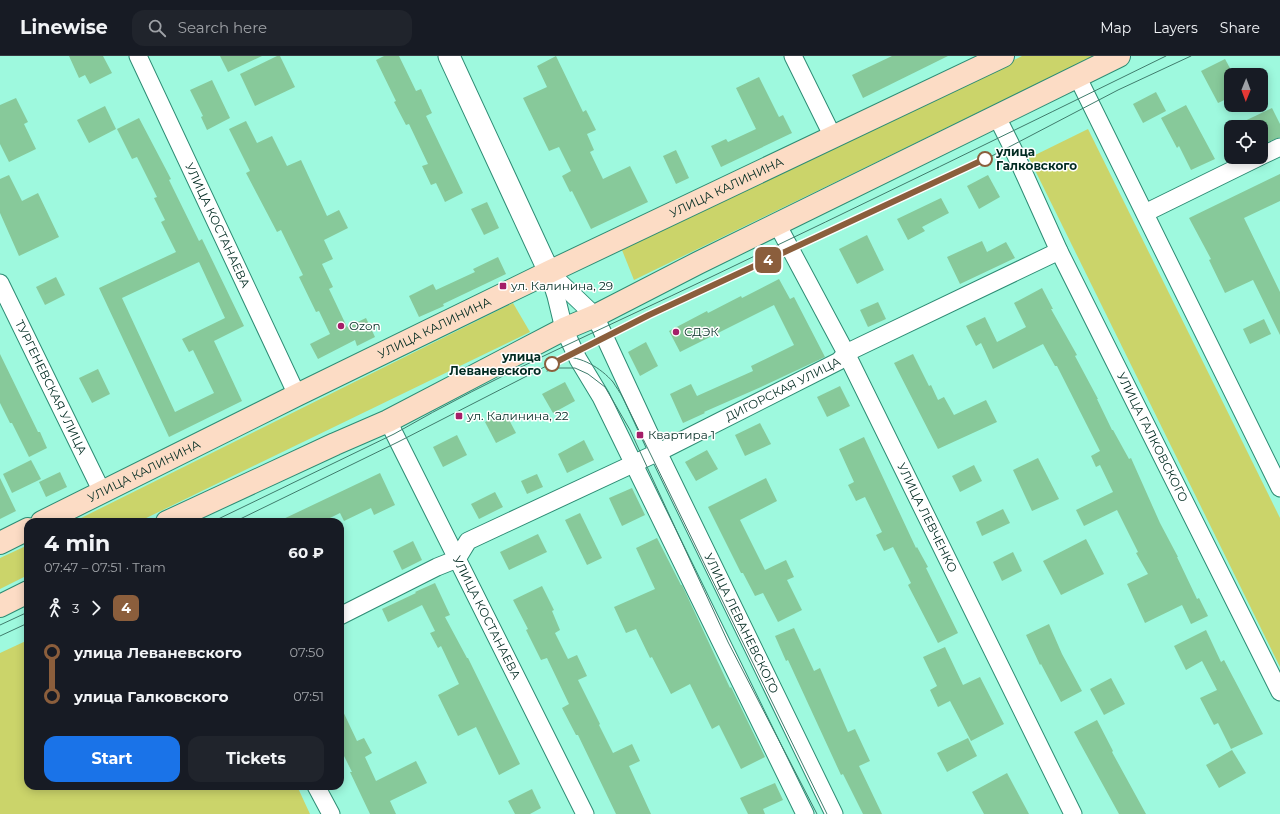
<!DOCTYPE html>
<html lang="en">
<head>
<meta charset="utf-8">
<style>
	:root { --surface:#171b24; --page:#20242c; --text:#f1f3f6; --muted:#9ea1a6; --line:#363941; --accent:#1a73e8 }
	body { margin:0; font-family:Montserrat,sans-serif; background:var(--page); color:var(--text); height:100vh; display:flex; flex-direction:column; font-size:15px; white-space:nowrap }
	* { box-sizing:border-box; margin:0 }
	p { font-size:13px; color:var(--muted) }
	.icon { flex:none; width:22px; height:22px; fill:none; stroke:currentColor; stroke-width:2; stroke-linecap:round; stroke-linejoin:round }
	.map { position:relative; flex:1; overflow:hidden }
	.panel { position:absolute; left:24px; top:462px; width:320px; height:272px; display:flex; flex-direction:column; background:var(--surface); border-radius:12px; box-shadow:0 2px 10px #0003 }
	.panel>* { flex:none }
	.badge { padding:0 8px; border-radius:6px; font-size:14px; line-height:26px }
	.needle { width:26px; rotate:181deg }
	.buttons { position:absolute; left:1224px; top:12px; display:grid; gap:8px }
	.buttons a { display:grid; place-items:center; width:44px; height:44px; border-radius:8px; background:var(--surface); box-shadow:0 2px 10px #0003; font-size:20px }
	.map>.badge { position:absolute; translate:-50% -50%; box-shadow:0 0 0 2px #fff }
	.legs { display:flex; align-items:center; gap:6px; height:44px; padding:0 20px; font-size:13px }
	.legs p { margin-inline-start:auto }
	.summary { display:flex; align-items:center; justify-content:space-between; height:68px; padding:0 20px }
	h1 { font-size:22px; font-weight:700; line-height:30px }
	.button { display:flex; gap:8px; margin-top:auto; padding:8px 20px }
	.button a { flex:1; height:46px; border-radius:12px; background:var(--accent); color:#fff; font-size:16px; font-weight:700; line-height:46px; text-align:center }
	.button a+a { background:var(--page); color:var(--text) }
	ul { padding:0 20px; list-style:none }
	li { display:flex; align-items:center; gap:14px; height:44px; font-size:15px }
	li i { display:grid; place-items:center; width:6px; height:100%; margin:0 5px; background:currentColor }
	li i::after { content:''; width:10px; height:10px; margin:-5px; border:3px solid; border-radius:50%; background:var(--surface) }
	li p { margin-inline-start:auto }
	li:first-child i { background:linear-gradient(#0000 50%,currentColor 0) }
	li:last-child i { background:linear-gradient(currentColor 50%,#0000 0) }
	header { display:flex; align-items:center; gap:24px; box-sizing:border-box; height:56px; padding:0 20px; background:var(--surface); border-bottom:1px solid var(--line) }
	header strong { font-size:19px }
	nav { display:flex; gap:22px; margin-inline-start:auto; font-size:14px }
	.search { width:280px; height:36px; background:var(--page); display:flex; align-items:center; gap:10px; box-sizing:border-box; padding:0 14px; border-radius:12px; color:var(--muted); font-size:15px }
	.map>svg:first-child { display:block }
</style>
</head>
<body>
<header>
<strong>Linewise</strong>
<div class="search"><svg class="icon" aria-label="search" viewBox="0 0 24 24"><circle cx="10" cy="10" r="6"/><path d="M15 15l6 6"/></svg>Search here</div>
<nav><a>Map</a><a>Layers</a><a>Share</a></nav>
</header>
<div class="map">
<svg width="1280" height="758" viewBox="0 0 1280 758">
	<rect width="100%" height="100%" fill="#9ef9de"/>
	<!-- green -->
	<g fill="#cbd46a">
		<path d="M1022,0h72l-460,224 -12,-30z"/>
		<path d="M1088,73l192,389v149l-251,-509z"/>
		<path d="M513,247l17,29 -392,190h-65z"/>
		<path d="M28,489v30l-28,14v-31z"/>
		<path d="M28,584v146h269l13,28h-310v-161z"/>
	</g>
	<!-- building -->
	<g fill="#87c99a" fill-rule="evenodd">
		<path d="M69,0h34l9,17 -22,11 -5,-9 -6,3z"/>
		<path d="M220,0h42l-34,16z"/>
		<path d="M277,0h3l15,31 -40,19 -15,-32z"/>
		<path d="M384,0h15l17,35 5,-2 11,24 -6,3 37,77 -18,9 -9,-19 -5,2 -9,-19 6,-2 -19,-40 -3,1 -12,-23 2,-1 -20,-41z"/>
		<path d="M556,0l27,56 3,-2 10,20 -9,4 7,16 -4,2 13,27 27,-13 18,36 -57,27 -19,-38 -2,1 -8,-16 9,-5 -12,-24 -10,4 -26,-53 24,-11 -10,-21z"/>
		<path d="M892,0h56l-85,42 -11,-23z"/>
		<path d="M1225,3l6,11v27l-13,6 -17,-32z"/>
		<path d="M759,21l20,40 4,-2 9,18 -71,34 -10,-21 15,-7 2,3 28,-13 -20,-41z"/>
		<path d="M212,24l18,38 -23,12 -6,-13 2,-1 -13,-26z"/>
		<path d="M1156,36l10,19 -23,12 -10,-19z"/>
		<path d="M16,42l12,24 -4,2 12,25 -27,13 -9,-18v-39z"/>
		<path d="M1186,49l29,54 -24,11 -12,-24 -2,2 -16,-30z"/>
		<path d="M105,50l11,23 -27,14 -12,-23z"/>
		<path d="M1272,52l8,16v13l-19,8v-18h-29z"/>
		<path d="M139,62l32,61 -2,1 30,61 3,-2 42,87 -30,15 28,60 -73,36 -70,-149 77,-36 -15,-30 4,-2 -11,-22 3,-1 -20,-40 -5,2 -15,-30zM199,206l26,56 -43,21 7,13 4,-2 21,43 -39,19 -53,-114z"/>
		<path d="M246,65l11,22 15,-7 15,30 14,-6 26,56 12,-6 9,18 -24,12 9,19 -11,5 11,23 -4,2 18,38 19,-9 9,19 -18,9 -2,-6 -37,19 -8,-15 20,-10 -11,-23 -3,1 -17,-35 4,-2 -22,-45 -4,2 -31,-59 4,-2 -21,-42z"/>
		<path d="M676,94l13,28 -13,6 -13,-28z"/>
		<path d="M1280,118v27l-36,17 36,74v43l-27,-55 -28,13 -16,-33 2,-1 -22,-41z"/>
		<path d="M9,119l13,26 16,-8 21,44 -40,19 -19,-43v-34z"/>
		<path d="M988,119l12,22 -21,12 -12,-23z"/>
		<path d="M941,142l8,15 -27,14 3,4 -17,9 -11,-21z"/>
		<path d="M487,146l12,26 -15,7 -13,-26z"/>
		<path d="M867,179l17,35 -27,14 -18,-35z"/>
		<path d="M982,185l5,11 19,-10 9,16 -55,26 -13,-27z"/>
		<path d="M498,201l8,17 -63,30 1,2 -25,11 -10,-21 24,-12 3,6 39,-18 -2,-3z"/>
		<path d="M56,221l9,18 -20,10 -9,-18z"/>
		<path d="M779,223l11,20 4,-2 31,60 -64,30 -57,25 1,1 -22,10 -13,-29 21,-10 6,12 56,-25 -2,-5 43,-21 -20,-40 -94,47 -11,-21 38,-20 1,2 33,-17 1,2z"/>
		<path d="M1042,232l11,21h-2l26,46 -2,1 23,43h-1l15,31h1l16,29 2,-1 29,65 18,34h-1l20,42 2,-1 9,18 -17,8 -9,-19 -37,18 -18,-39 21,-10 -12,-21 2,-1 -21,-42 -33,16 -8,-16 37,-18 -13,-27 -4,2 -5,-11 9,-5 -43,-85h-2l-12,-22 -50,25 -12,-26 -5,3 -10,-20 19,-9 12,25 29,-15 -12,-24z"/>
		<path d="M878,246l8,17 -18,8 -8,-17z"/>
		<path d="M1264,263l7,15 -21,10 -7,-15z"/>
		<path d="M646,286l12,24 -18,10 -12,-24z"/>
		<path d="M0,298l38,78h2l7,16 -18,9 -17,-34h-2l-10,-20z"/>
		<path d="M913,298l16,32 2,-1 7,15 6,-3 10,18 32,-15 11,22 -59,27 -44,-86z"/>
		<path d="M98,313l12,25 -18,9 -13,-25z"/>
		<path d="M565,326l10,19 -22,12 -11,-19z"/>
		<path d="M840,330l10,20 -23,11 -10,-20z"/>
		<path d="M505,356l11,21 -20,10 -11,-21z"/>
		<path d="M760,367l11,21 -26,12 -10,-21z"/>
		<path d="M457,379l10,20 -24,12 -10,-20z"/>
		<path d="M864,381l52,111 1,-1 11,20 -2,1 32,65 -20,10 -30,-58 3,-2 -18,-36 -9,4 -8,-16 6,-3 -17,-35 -9,4 -8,-16 6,-3 -15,-33z"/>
		<path d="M584,384l10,20 -27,13 -9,-19z"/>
		<path d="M707,394l11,19 -22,12 -11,-19z"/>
		<path d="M1038,402l21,41 -27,12 -19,-41z"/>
		<path d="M31,404l10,19 -29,14 -9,-19z"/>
		<path d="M974,409l8,16 -22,11 -8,-16z"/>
		<path d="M60,416l7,15 -21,10 -7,-15z"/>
		<path d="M380,417l15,32 -21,10 -3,-7 -27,13 -4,-8 -18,9h-45z"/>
		<path d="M537,418l6,13 -16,7 -6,-13z"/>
		<path d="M0,422l16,33 -16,8z"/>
		<path d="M766,422l11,23 -37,19 25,50 21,-10 8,17 -7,3 15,30 -24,12 -15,-29 -8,3 -12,-23h-2l-33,-66z"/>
		<path d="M632,432l13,27 -23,11 -13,-28z"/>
		<path d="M495,436l8,15 -24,12 -8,-15z"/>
		<path d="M1003,453l7,14 -28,13 -6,-14z"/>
		<path d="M580,457l22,45 -15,7 -22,-45z"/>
		<path d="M538,478l9,18 -38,18 -9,-18z"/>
		<path d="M657,482l24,47h1l48,103 1,-1 34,70 -24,12 -22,-44 -7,4 -22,-45 -19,10 -19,-37 -2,1 -14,-29 -10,4 -12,-26 41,-18 -19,-41z"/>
		<path d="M1086,483l18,35 -43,21 -18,-34z"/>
		<path d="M413,485l9,19 -20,10 -9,-19z"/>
		<path d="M1013,496l9,19 -20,10 -9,-19z"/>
		<path d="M435,527l15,32 -5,2 22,41h1l52,106 -21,11 -23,-48 -18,9 -20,-41 21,-11 -18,-38 -3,2 -8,-15 5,-2 -13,-26 -34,17 -6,-13 34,-16 -1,-1z"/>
		<path d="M542,530l12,24 -2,1 8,19 -5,3 13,26 9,-4 10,21 -9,4 22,44 -1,1 14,28 19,-9 8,17 -11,5 22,48h-35l-38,-79h-2l-14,-27 7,-4 -22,-46 -6,2 -15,-30 2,-1 -15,-29z"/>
		<path d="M1049,568l13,30 20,37 -21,11 -20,-38 -1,1 -14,-30z"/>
		<path d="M794,572l20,43 6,-3 28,64 7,-3 15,32 -11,5 23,48h-19l-20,-40 -2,1 -53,-115 -2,1 -11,-25z"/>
		<path d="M1206,574l15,32 3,-2 39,74 -32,15 -13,-26 -4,2 -14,-27 17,-8 -15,-29 -16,9 -12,-24z"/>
		<path d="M945,591l18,38 17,-8 24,47 -33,17 -21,-40 -12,6 -8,-17 7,-4 -14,-29z"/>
		<path d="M1111,622l14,26 -21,11 -14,-26z"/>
		<path d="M340,649l17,36 7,-3 8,15 -7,4 11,24 40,-20 11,22 -37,18 6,13h-26l-20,-42h2l-12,-24z"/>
		<path d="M1097,664l16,31 -1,1 34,62h-27l-38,-69 -7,-13z"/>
		<path d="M968,682l9,18 -30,16 -10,-19z"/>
		<path d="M1232,694l14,23 -27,15 -13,-23z"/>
		<path d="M1007,717l22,41h-45l-12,-22z"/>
		<path d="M775,727l8,17 -20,9 2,5h-17l-8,-16z"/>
		<path d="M532,733l9,19 -11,6h-15l-7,-13z"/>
	</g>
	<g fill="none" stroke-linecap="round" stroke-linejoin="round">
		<defs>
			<g id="minor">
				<path id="s1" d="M138,0l159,339"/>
				<path d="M793,0l40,81"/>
				<path d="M1077,20l203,412"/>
				<path id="s2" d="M997,61l16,32 46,102 221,441"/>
				<path d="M1261,100l19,-9"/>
				<path d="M1145,157l114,-56"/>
				<path id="s3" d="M777,168l69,129 227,461"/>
				<path id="s4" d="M549,216l46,44 63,136 176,362"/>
				<path d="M549,218l7,22 8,33 14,30 23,38 204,417"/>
				<path id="s5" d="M0,227l102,209"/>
				<path id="s6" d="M388,365l197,393"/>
				<path id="s7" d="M340,560l97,-49 20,-8 11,-18 197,-92 174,-88 7,-8 213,-102"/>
				<path d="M316,730l15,28"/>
			</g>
			<path id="tertiary" d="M449,0l100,216"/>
			<g id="secondary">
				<path id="s8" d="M42,466l255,-127 252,-123 454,-216"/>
				<path d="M167,466l168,-78 53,-23 176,-92 31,-13 103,-53 421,-207"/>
				<path d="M0,487l28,-14"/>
				<path d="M0,550l28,-14"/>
			</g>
		</defs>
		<!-- minor casing -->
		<use href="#minor" stroke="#2d8c74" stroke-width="19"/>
		<!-- tertiary casing -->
		<use href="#tertiary" stroke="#2d8c74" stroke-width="23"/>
		<!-- secondary casing -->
		<use href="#secondary" stroke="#2d8c74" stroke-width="24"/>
		<!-- minor -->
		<use href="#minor" stroke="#fff" stroke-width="17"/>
		<!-- tertiary -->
		<use href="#tertiary" stroke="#fff" stroke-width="21"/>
		<!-- secondary -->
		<use href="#secondary" stroke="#fcdcc5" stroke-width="22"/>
		<!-- tram -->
		<g stroke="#3f7c6c" stroke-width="1">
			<path d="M563,301c18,-1 38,11 50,25 3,5 7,10 10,16l204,416"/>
			<path d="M547,315l10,-3h18l13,6 17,13 25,43 98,212 89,172"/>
			<path d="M212,466l182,-88c102,-59 211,-106 317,-157 153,-73 304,-147 455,-221"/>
			<path d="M234,466l164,-80 207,-106 383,-178 130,-68 73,-34"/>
			<path d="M0,569l28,-13"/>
			<path d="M0,580l28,-13"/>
		</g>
	</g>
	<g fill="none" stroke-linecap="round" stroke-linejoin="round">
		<defs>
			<path id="line-1" d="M552,308l97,-49 336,-156"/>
		</defs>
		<!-- line-1 casing -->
		<use href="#line-1" stroke="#fff" stroke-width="9"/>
		<!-- line-1 -->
		<use href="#line-1" stroke="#8b5e3c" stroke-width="6"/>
	</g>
	<!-- markers -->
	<g fill="#fff" stroke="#8b5e3c" stroke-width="2">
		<circle cx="985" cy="103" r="7"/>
		<circle cx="552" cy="308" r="7"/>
	</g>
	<g fill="#a51e68" stroke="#fff" stroke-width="1.5">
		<rect x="499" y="226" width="8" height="8" rx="2"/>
		<circle cx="341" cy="270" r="4"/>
		<circle cx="676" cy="276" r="4"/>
		<rect x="455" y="356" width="8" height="8" rx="2"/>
		<rect x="636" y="375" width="8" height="8" rx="2"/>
	</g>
	<g text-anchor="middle" stroke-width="3" stroke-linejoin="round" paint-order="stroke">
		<!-- stop labels -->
		<g font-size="12" font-weight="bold" fill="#022b22" stroke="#fff" text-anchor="start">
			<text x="996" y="100">улица<tspan x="996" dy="14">Галковского</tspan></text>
			<text x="541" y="305" text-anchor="end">улица<tspan x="541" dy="14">Леваневского</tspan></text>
		</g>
		<!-- street labels -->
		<g font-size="12" fill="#022b22" stroke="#fff">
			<text dy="4" stroke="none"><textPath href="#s8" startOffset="762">УЛИЦА КАЛИНИНА</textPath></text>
			<text dy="4" stroke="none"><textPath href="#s1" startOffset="187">УЛИЦА КОСТАНАЕВА</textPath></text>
			<text dy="4" stroke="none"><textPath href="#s8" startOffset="438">УЛИЦА КАЛИНИНА</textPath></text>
			<text dy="4" stroke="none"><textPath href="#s5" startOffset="116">ТУРГЕНЕВСКАЯ УЛИЦА</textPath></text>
			<text dy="4" stroke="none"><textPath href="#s7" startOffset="501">ДИГОРСКАЯ УЛИЦА</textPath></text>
			<text dy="4" stroke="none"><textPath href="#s2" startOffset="356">УЛИЦА ГАЛКОВСКОГО</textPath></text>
			<text dy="4" stroke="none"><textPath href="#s8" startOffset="114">УЛИЦА КАЛИНИНА</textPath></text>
			<text dy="4" stroke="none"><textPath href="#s3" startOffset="330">УЛИЦА ЛЕВЧЕНКО</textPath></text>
			<text dy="4" stroke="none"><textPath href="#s6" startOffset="220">УЛИЦА КОСТАНАЕВА</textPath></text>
			<text dy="4" stroke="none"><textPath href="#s4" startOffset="404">УЛИЦА ЛЕВАНЕВСКОГО</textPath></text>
		</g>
		<!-- poi labels -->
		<g font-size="12" fill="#022b22" stroke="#fff" text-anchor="start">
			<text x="511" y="234">ул. Калинина, 29</text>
			<text x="349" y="274">Ozon</text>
			<text x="684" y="280">СДЭК</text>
			<text x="467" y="364">ул. Калинина, 22</text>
			<text x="648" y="383">Квартира 1</text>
		</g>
	</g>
</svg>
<div class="buttons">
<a><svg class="needle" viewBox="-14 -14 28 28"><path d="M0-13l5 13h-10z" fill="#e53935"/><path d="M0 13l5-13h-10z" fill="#9ea1a6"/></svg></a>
<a><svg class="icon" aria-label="locate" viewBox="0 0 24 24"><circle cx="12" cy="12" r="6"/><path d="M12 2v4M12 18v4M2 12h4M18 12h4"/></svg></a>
</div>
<b class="badge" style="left:768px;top:204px;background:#8b5e3c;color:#fff">4</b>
<section class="panel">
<div class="summary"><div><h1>4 min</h1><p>07:47 – 07:51 · Tram</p></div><b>60 ₽</b></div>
<div class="legs"><svg class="icon" aria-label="walk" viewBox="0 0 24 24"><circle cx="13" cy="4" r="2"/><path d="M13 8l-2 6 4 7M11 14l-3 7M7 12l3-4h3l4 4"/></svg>3<svg class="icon" aria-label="forward" viewBox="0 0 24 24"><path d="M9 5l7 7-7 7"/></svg><b class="badge" style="background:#8b5e3c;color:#fff">4</b></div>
<ul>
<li><i style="color:#8b5e3c"></i><b>улица Леваневского</b><p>07:50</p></li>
<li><i style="color:#8b5e3c"></i><b>улица Галковского</b><p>07:51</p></li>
</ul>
<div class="button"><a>Start</a><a>Tickets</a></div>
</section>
</div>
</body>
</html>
